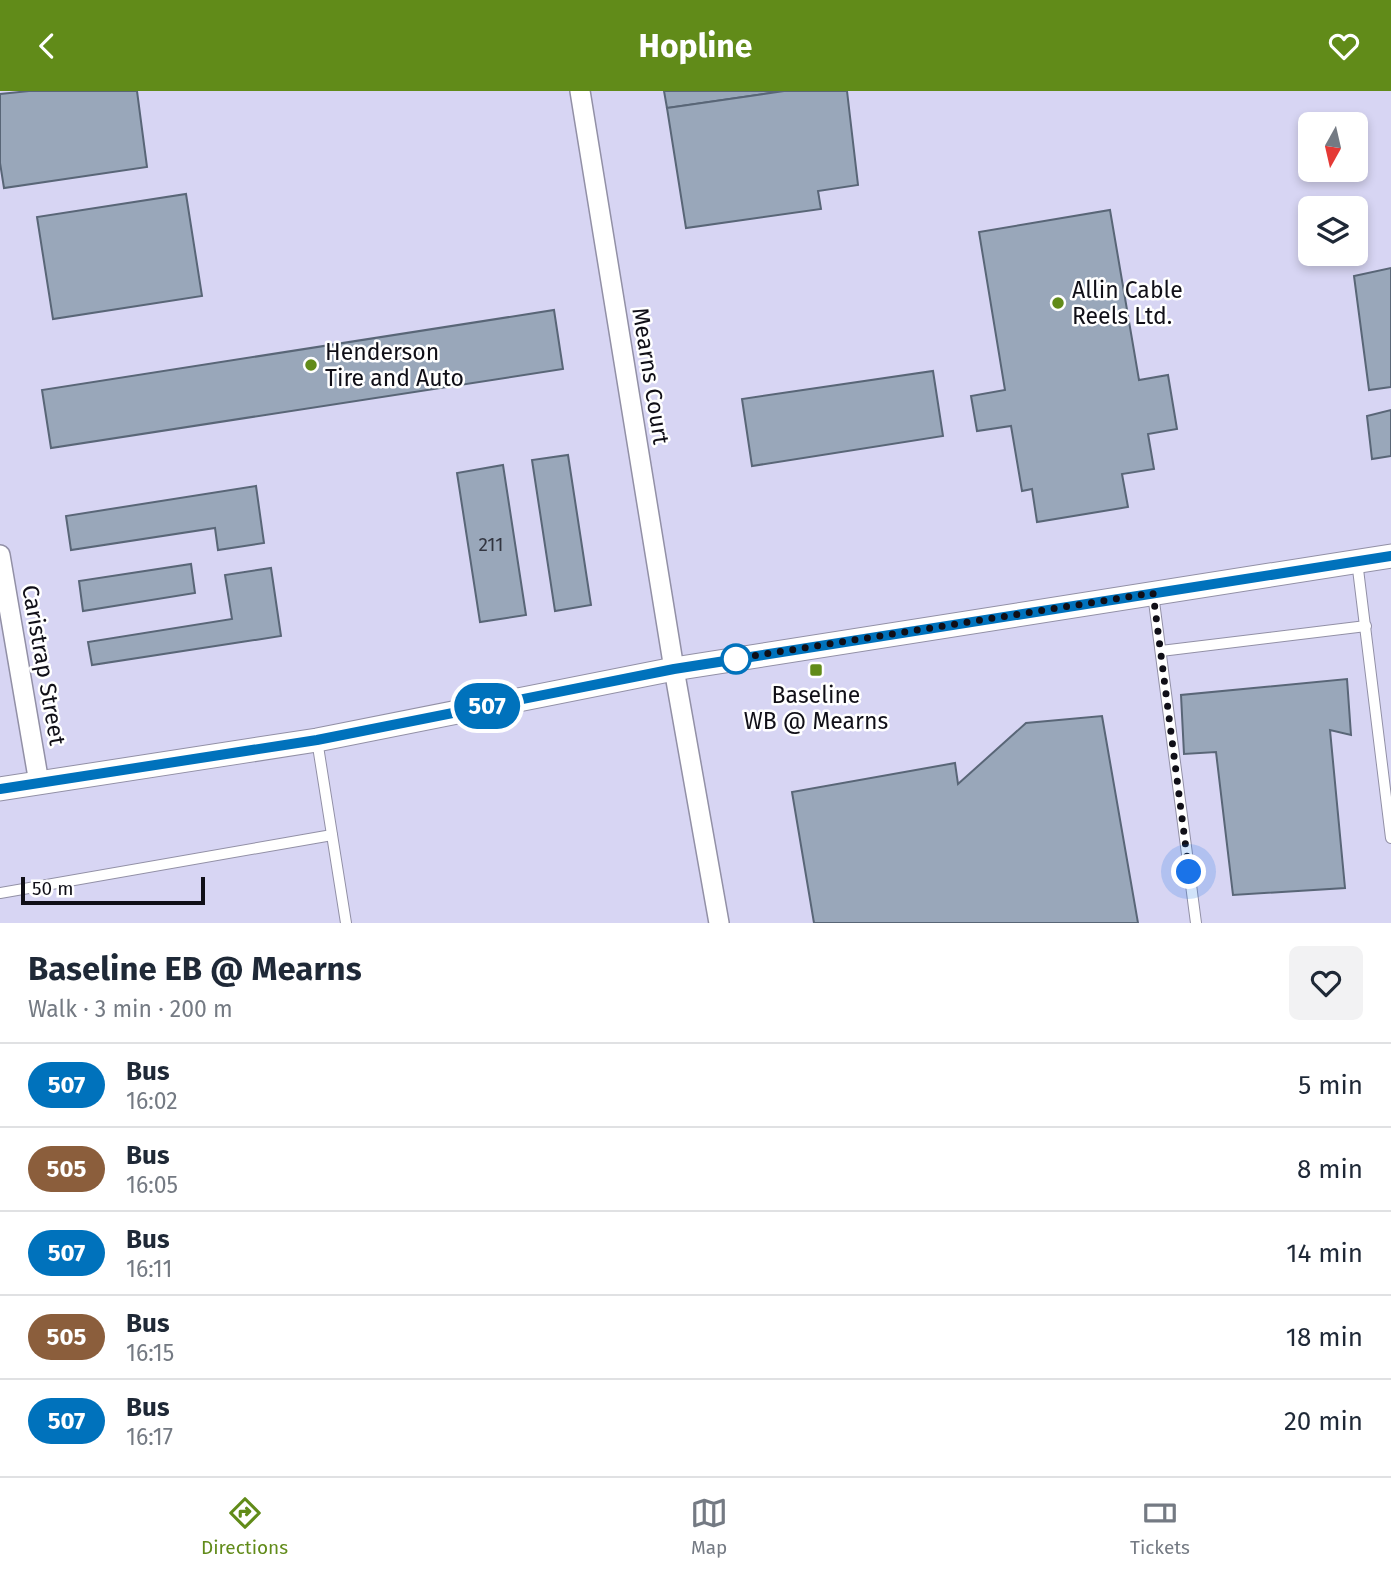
<!DOCTYPE html>
<html lang="en">
<head>
<meta charset="utf-8">
<style>
	:root { --surface:#fff; --page:#f2f2f3; --text:#1f2937; --muted:#747a83; --line:#e0e1e3; --accent:#618b19 }
	body { margin:0; font-family:"Fira Sans",sans-serif; background:var(--page); color:var(--text); height:100vh; display:flex; flex-direction:column; font-size:26px; white-space:nowrap }
	* { box-sizing:border-box; margin:0 }
	p { font-size:23px; color:var(--muted) }
	.icon { flex:none; width:38px; height:38px; fill:none; stroke:currentColor; stroke-width:2; stroke-linecap:round; stroke-linejoin:round }
	.map { position:relative; height:832px; overflow:hidden }
	.drawer { display:flex; flex-direction:column; background:var(--surface); flex:1 }
	.drawer>* { flex:none }
	.badge { padding:0 14px; border-radius:23px; font-size:24px; line-height:46px }
	.needle { width:46px; rotate:188deg }
	.buttons { position:absolute; left:1298px; top:21px; display:grid; gap:14px }
	.buttons a { display:grid; place-items:center; width:70px; height:70px; border-radius:10px; background:var(--surface); box-shadow:0 4px 10px #0003; font-size:35px }
	.scale { position:absolute; left:21px; bottom:18px; width:184px; box-sizing:border-box; padding-left:7px; border:4px solid #100f17; border-top:0; font-size:19px; line-height:24px; white-space:nowrap; color:#100f17; -webkit-text-stroke:5px #fff; paint-order:stroke }
	.you { position:absolute; width:35px; height:35px; margin:-18px; border:5px solid #fff; border-radius:50%; background:#1a73e8; box-shadow:0 0 0 10px #1a73e833 }
	.map>.badge { position:absolute; translate:-50% -50%; box-shadow:0 0 0 4px #fff }
	.round { display:grid; place-items:center; flex:none; width:74px; height:74px; border-radius:10px; background:var(--page) }
	.headline { display:flex; align-items:center; justify-content:space-between; height:119px; padding:0 28px }
	h1 { font-size:33px; font-weight:700; line-height:52px }
	ul { padding:0; list-style:none }
	li { display:flex; align-items:center; gap:21px; height:84px; padding:0 28px; border-top:2px solid var(--line) }
	li div { flex:1 }
	li b { display:block; font-size:26px }
	li em { font-style:normal }
	li .badge { min-width:77px; font-weight:700; text-align:center }
	header { display:flex; justify-content:space-between; align-items:center; height:91px; padding:0 28px; background:var(--accent); color:#fff; font-size:32px; font-weight:700 }
	.dock { display:flex; justify-content:space-around; align-items:center; height:98px; border-top:2px solid var(--line); background:var(--surface); font-size:19px; color:var(--muted) }
	.dock a { display:grid; justify-items:center; gap:4px }
	.dock .active { color:var(--accent) }
	.map>svg:first-child { display:block }
</style>
</head>
<body>
<header><svg class="icon" aria-label="back" viewBox="0 0 24 24"><path d="M15 5l-7 7 7 7"/></svg>Hopline<svg class="icon" aria-label="heart" viewBox="0 0 24 24"><path d="M12 20l-8-8c-3-5 5-10 8-4 3-6 11-1 8 4z"/></svg></header>
<div class="map">
<svg width="1391" height="832" viewBox="0 0 1391 832">
	<rect width="100%" height="100%" fill="#e2e1f8"/>
	<!-- built -->
	<path fill="#d7d5f3" fill-rule="evenodd" d="M0,0h1391v832h-1391zM1311,33h45v46h-45zM1311,117h45v46h-45z"/>
	<!-- building -->
	<g fill="#99a7ba" stroke="#596677" stroke-width="2">
		<path d="M29,0h108l10,76 -143,21 -4,-25v-69z"/>
		<path d="M664,0h120l-117,17z"/>
		<path d="M784,0h63l11,94 -40,6 3,18 -135,19 -19,-120z"/>
		<path d="M186,103l16,102 -149,23 -16,-102z"/>
		<path d="M1110,119l29,170 29,-5 9,54 -29,5 6,35 -32,5 6,33 -91,15 -5,-33 -10,2 -11,-65 -34,5 -6,-35 34,-6 -26,-158z"/>
		<path d="M1391,177v119l-22,3 -15,-114z"/>
		<path d="M554,219l9,59 -512,79 -9,-58z"/>
		<path d="M933,280l10,65 -191,30 -10,-67z"/>
		<path d="M1391,319v46l-19,3 -5,-43z"/>
		<path d="M568,364l23,150 -36,6 -23,-151z"/>
		<path d="M503,374l23,150 -46,7 -23,-149z"/>
		<path d="M256,395l8,57 -46,7 -3,-22 -144,22 -5,-34z"/>
		<path d="M191,473l4,29 -112,18 -4,-30z"/>
		<path d="M271,477l10,68 -189,29 -4,-23 144,-23 -7,-44z"/>
		<path d="M1347,588l4,56 -21,-5 15,158 -112,7 -17,-143 -32,2 -3,-59z"/>
		<path d="M1102,625l36,207h-324l-22,-131 163,-29 3,21 68,-61z"/>
	</g>
	<g fill="none" stroke-linecap="round" stroke-linejoin="round">
		<defs>
			<g id="service">
				<path d="M1357,470l34,277"/>
				<path d="M1153,503l43,329"/>
				<path d="M1161,560l205,-25"/>
				<path d="M317,649l29,183"/>
				<path d="M0,802l332,-58"/>
			</g>
			<g id="minor">
				<path d="M580,0l94,578 45,254"/>
				<path d="M0,464l39,228"/>
			</g>
			<path id="tertiary" d="M0,698l317,-49 357,-71 717,-113"/>
		</defs>
		<!-- service casing -->
		<use href="#service" stroke="#9290a6" stroke-width="12"/>
		<!-- minor casing -->
		<use href="#minor" stroke="#9290a6" stroke-width="22"/>
		<!-- tertiary casing -->
		<use href="#tertiary" stroke="#9290a6" stroke-width="25"/>
		<!-- service -->
		<use href="#service" stroke="#fff" stroke-width="10"/>
		<!-- minor -->
		<use href="#minor" stroke="#fff" stroke-width="19"/>
		<!-- tertiary -->
		<use href="#tertiary" stroke="#fff" stroke-width="23"/>
	</g>
	<g fill="none" stroke-linecap="round" stroke-linejoin="round">
		<defs>
			<path id="line" d="M0,698l317,-49 357,-71 717,-113"/>
		</defs>
		<!-- line casing -->
		<use href="#line" stroke="#fff" stroke-width="16"/>
		<!-- line -->
		<use href="#line" stroke="#0072bc" stroke-width="10"/>
		<!-- walk -->
		<path stroke="#100f17" stroke-width="7" stroke-dasharray="0 12.6" d="M736,568l-9,1 426,-67 36,279"/>
	</g>
	<!-- markers -->
	<g fill="#618b19" stroke="#fff" stroke-width="2.5">
		<circle cx="1058" cy="212" r="7"/>
		<circle cx="311" cy="274" r="7"/>
		<rect x="809" y="572" width="14" height="14" rx="3.5"/>
	</g>
	<circle fill="#fff" stroke="#0072bc" stroke-width="3.5" cx="736" cy="568" r="14"/>
	<g text-anchor="middle" stroke-width="5" stroke-linejoin="round" paint-order="stroke">
		<!-- number labels -->
		<g font-size="19" fill="#323540">
			<text x="491" y="460">211</text>
		</g>
		<!-- poi labels -->
		<g font-size="23" fill="#100f17" stroke="#fff" text-anchor="start">
			<text x="1072" y="207">Allin Cable<tspan x="1072" dy="26">Reels Ltd.</tspan></text>
			<text x="325" y="269">Henderson<tspan x="325" dy="26">Tire and Auto</tspan></text>
			<text x="816" y="612" text-anchor="middle">Baseline<tspan x="816" dy="26">WB @ Mearns</tspan></text>
		</g>
		<!-- street labels -->
		<g font-size="23" fill="#100f17" stroke="#fff">
			<text transform="translate(651 285) rotate(81)" y="8">Mearns Court</text>
			<text transform="translate(44 574) rotate(80)" y="8">Caristrap Street</text>
		</g>
	</g>
</svg>
<div class="buttons">
<a><svg class="needle" viewBox="-14 -14 28 28"><path d="M0-13l5 13h-10z" fill="#e53935"/><path d="M0 13l5-13h-10z" fill="#747a83"/></svg></a>
<a><svg class="icon" aria-label="layers" viewBox="0 0 24 24"><path d="M12 4l9 5-9 5-9-5zM3 14l9 5 9-5"/></svg></a>
</div>
<div class="scale">50 m</div>
<div class="you" style="left:1189px;top:781px"></div>
<b class="badge" style="left:487px;top:615px;background:#0072bc;color:#fff">507</b>
</div>
<section class="drawer">
<div class="headline"><div><h1>Baseline EB @ Mearns</h1><p>Walk · 3 min · 200 m</p></div><a class="round"><svg class="icon" aria-label="heart" viewBox="0 0 24 24"><path d="M12 20l-8-8c-3-5 5-10 8-4 3-6 11-1 8 4z"/></svg></a></div>
<ul>
<li><span class="badge" style="background:#0072bc;color:#fff">507</span><div><b>Bus</b><p>16:02</p></div><em>5 min</em></li>
<li><span class="badge" style="background:#8b5e3c;color:#fff">505</span><div><b>Bus</b><p>16:05</p></div><em>8 min</em></li>
<li><span class="badge" style="background:#0072bc;color:#fff">507</span><div><b>Bus</b><p>16:11</p></div><em>14 min</em></li>
<li><span class="badge" style="background:#8b5e3c;color:#fff">505</span><div><b>Bus</b><p>16:15</p></div><em>18 min</em></li>
<li><span class="badge" style="background:#0072bc;color:#fff">507</span><div><b>Bus</b><p>16:17</p></div><em>20 min</em></li>
</ul>
</section>
<nav class="dock">
<a class="active"><svg class="icon" aria-label="directions" viewBox="0 0 24 24"><path d="M12 3l9 9-9 9-9-9zM9 14v-3h6M13 9l2 2-2 2"/></svg>Directions</a>
<a><svg class="icon" aria-label="map" viewBox="0 0 24 24"><path d="M3 6l6-2 6 2 6-2v14l-6 2-6-2-6 2zM9 4v14M15 6v14"/></svg>Map</a>
<a><svg class="icon" aria-label="tickets" viewBox="0 0 24 24"><path d="M3 7h18v10H3zM15 7v10"/></svg>Tickets</a>
</nav>
</body>
</html>
